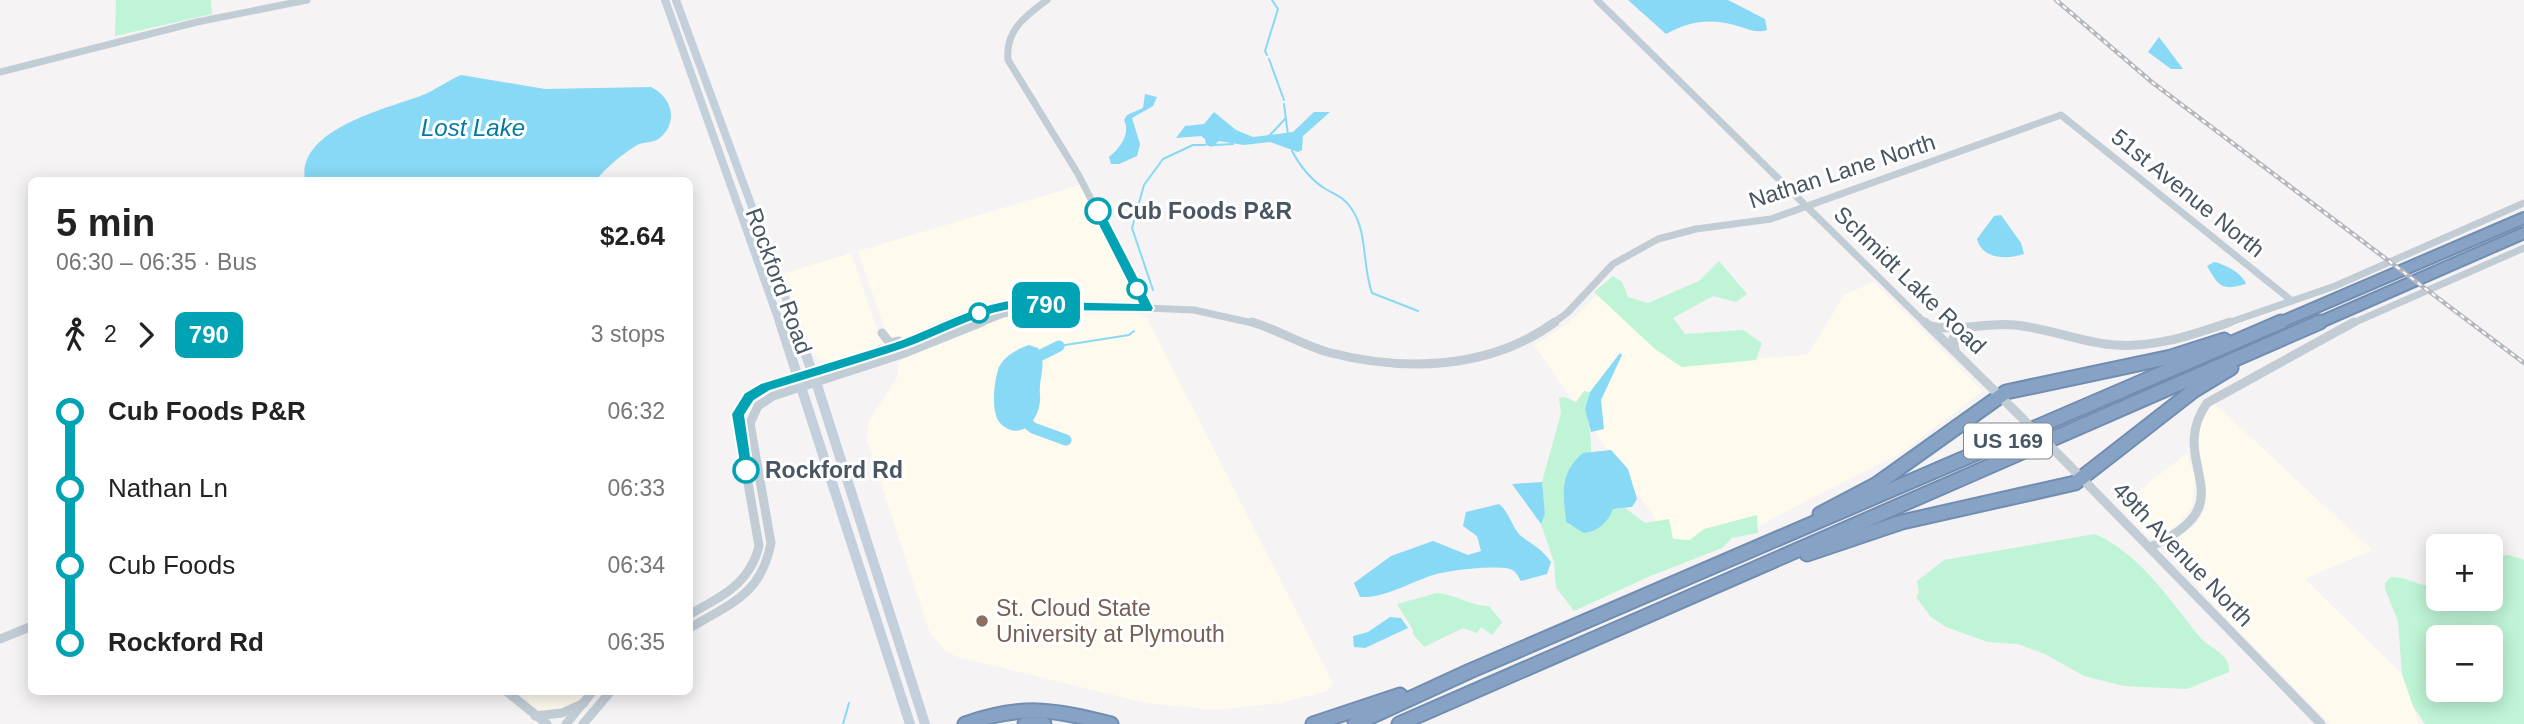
<!DOCTYPE html>
<html lang="en">
<head>
<meta charset="utf-8">
<style>
	:root { --surface:#fff; --page:#f6f6f6; --text:#222; --muted:#767676 }
	body { margin:0; font-family:Helvetica,sans-serif; background:var(--page); color:var(--text); height:100vh; display:flex; flex-direction:column; font-size:26px; white-space:nowrap }
	* { box-sizing:border-box; margin:0 }
	p { font-size:23px; color:var(--muted) }
	.icon { flex:none; width:38px; height:38px; fill:none; stroke:currentColor; stroke-width:2; stroke-linecap:round; stroke-linejoin:round }
	.map { position:relative; flex:1; overflow:hidden }
	.sheet { position:absolute; left:28px; top:177px; width:665px; height:518px; display:flex; flex-direction:column; background:var(--surface); border-radius:10px; box-shadow:0 4px 18px #0003 }
	.sheet>* { flex:none }
	.badge { padding:0 14px; border-radius:10px; font-size:24px; line-height:46px }
	.tools { position:absolute; left:2426px; top:534px; display:grid; gap:14px }
	.tools a { display:grid; place-items:center; width:77px; height:77px; border-radius:10px; background:var(--surface); box-shadow:0 4px 18px #0003; font-size:35px }
	.map>.badge { position:absolute; translate:-50% -50%; box-shadow:0 0 0 4px #fff }
	.legs { display:flex; align-items:center; gap:10px; height:77px; padding:0 28px; font-size:23px }
	.legs p { margin-inline-start:auto }
	.headline { display:flex; align-items:center; justify-content:space-between; height:119px; padding:0 28px }
	h1 { font-size:38px; font-weight:800; line-height:52px }
	ul { padding:0 28px; list-style:none }
	li { display:flex; align-items:center; gap:24px; height:77px; font-size:26px }
	li i { display:grid; place-items:center; width:10px; height:100%; margin:0 9px; background:currentColor }
	li i::after { content:''; width:18px; height:18px; margin:-9px; border:5px solid; border-radius:50%; background:var(--surface) }
	li p { margin-inline-start:auto }
	li:first-child i { background:linear-gradient(#0000 50%,currentColor 0) }
	li:last-child i { background:linear-gradient(currentColor 50%,#0000 0) }
	.map>svg:first-child { display:block }
</style>
</head>
<body>
<div class="map">
<svg width="2524" height="724" viewBox="0 0 2524 724">
	<rect width="100%" height="100%" fill="#f5f3f3"/>
	<!-- commercial -->
	<g fill="#fefaed">
		<path d="M1080,185l57,112 -2,3 -6,3 -108,-2 -128,41 -5,-3 -30,-88z"/>
		<path d="M851,253l31,90 -44,17 -16,1 -9,-8 -32,-79z"/>
		<path d="M1874,282l109,109 -82,62 -215,110 -152,-218 34,-22 32,-31 88,71 119,-8 38,-61z"/>
		<path d="M1140,314l7,4 186,365 -5,8 -47,12 -65,7 -70,-7 -189,-46 -13,-7 -15,-19 -62,-190 1,-19 29,-44 2,-17 102,-43 23,-3z"/>
		<path d="M2214,403l158,147 -67,29 97,95 17,50h-89l-107,-109 -58,-65 1,-4 31,-23 8,-15 1,-19 -8,-39 -1,-18 6,-15z"/>
		<path d="M2187,453l8,24 -3,30 -12,15 -14,11 -18,4 -28,-32z"/>
		<path d="M517,691h71l-12,13 -25,9 -15,-4z"/>
	</g>
	<!-- green -->
	<g fill="#bff4d6" fill-rule="evenodd">
		<path d="M116,0h95l1,14 -97,22z"/>
		<path d="M1719,261l28,33 -11,8 -23,-6 -40,22 12,16 58,-4 19,13 -6,17 -74,7 -27,-18 -61,-57 19,-16 9,6 6,15 20,6 51,-22z"/>
		<path d="M1584,391l6,1c-7,23 2,36 1,60 -29,7 -29,47 -25,70l4,4 43,-17 12,-1 20,15 24,-4 4,20 17,1 14,-11 53,-14 1,18 -26,5 -10,10 -74,29 -74,34 -18,-24 -2,-25 -13,-38 4,-10 -3,-32 19,-69 -2,-15 5,-1 12,5z"/>
		<path d="M2095,534c45,20 74,65 104,102 10,13 32,17 30,36l-42,17 -63,-3 -40,-10 -39,-22 -27,-10 -30,-2 -42,-15 -15,-10 -15,-20 3,-4 -2,-12 27,-21z"/>
		<path d="M2509,555l15,5v164h-99l-12,-18 -11,-32 -4,-53 -13,-32v-6l6,-6c17,-1 31,12 47,9v12h52v-41zM2438,637h52v53h-52z"/>
		<path d="M1437,593c21,2 33,13 52,13l13,16 -10,13 -11,-8 -4,6 -14,-5 -39,19 -11,-13v-4l-16,-26z"/>
	</g>
	<!-- water -->
	<g fill="#88d9f5">
		<path d="M1628,0h100l37,19 2,11c-9,3 -17,0 -26,-3 -29,-9 -49,-7 -75,7z"/>
		<path d="M2159,37l24,32h-12l-23,-17z"/>
		<path d="M461,75l84,14 106,-2c19,9 28,32 11,49 -8,8 -16,5 -25,9 -16,10 -29,21 -41,35h-291c-9,-51 84,-72 118,-85 14,-6 24,-14 38,-20z"/>
		<path d="M1145,94l12,3 -4,9 -21,12 8,26 -3,12 -18,8h-8l-2,-7c11,-9 22,-23 15,-37l3,-5 16,-7z"/>
		<path d="M1214,112l22,18 17,7 40,-5 21,-20h16l-27,24 -1,14 -4,2 -28,-10 -26,3 -25,-4 -7,6 -6,-2 -1,-6 -4,-3 -25,2 9,-12 19,-2z"/>
		<path d="M2001,215l20,28 3,11c-17,6 -42,5 -47,-15l17,-23z"/>
		<path d="M2214,262c11,2 29,12 32,22 -24,7 -27,3 -39,-18z"/>
		<path d="M1029,345l9,3c10,16 0,30 2,47 2,21 -17,49 -39,29 -11,-9 -7,-44 -2,-57 6,-12 19,-18 30,-22z"/>
		<path d="M1620,353l2,2 -21,45 3,29 -13,3 -6,-23 5,-17z"/>
		<path d="M1611,450l17,19 9,30 -5,8 -19,2c-5,13 -14,22 -29,24l-18,-11c-3,-28 -7,-49 17,-69z"/>
		<path d="M1542,482l3,32 -4,10 -29,-40z"/>
		<path d="M1499,504c11,9 13,24 22,32 12,9 21,13 30,26l-4,12 -26,7c-3,-5 -5,-10 -11,-12 -18,-4 -59,1 -77,6 -25,8 -47,23 -73,22l-6,-14 37,-27 42,-15 35,14 13,-4 -4,-15 -14,-10 3,-14z"/>
		<path d="M1390,617l11,1 7,10 -43,20 -11,-1 -1,-11 15,-4z"/>
	</g>
	<g fill="none" stroke-linecap="round" stroke-linejoin="round">
		<!-- stream -->
		<g stroke="#88d9f5" stroke-width="2">
			<path d="M1267,55l-2,-4 13,-42 -6,-9"/>
			<path d="M1269,59l15,41"/>
			<path d="M1284,104l4,31"/>
			<path d="M1269,136l16,-17"/>
			<path d="M1214,145l19,-1"/>
			<path d="M1292,151c8,15 18,28 32,37 10,6 21,10 27,20 17,23 11,58 21,85l46,18"/>
			<path d="M1153,290l-21,-62 12,-43 19,-26 30,-14h12"/>
			<path d="M1059,346l70,-11 5,-4"/>
			<path d="M843,724l6,-21"/>
		</g>
		<!-- river -->
		<g stroke="#88d9f5" stroke-width="11">
			<path d="M1029,361l30,-15"/>
			<path d="M1019,416l14,12 33,12"/>
		</g>
		<defs>
			<g id="motorway-far1">
				<path d="M2277,324l247,-106"/>
				<path d="M2316,324l208,-91"/>
			</g>
			<g id="motorway">
				<path d="M1820,514l57,-30 129,-92 165,-35 53,-17"/>
				<path d="M1807,554l95,-32 173,-39 118,-92 38,-23"/>
				<path d="M965,724c56,-20 90,-15 146,0"/>
				<path d="M1025,724h19"/>
				<path d="M1313,724l87,-29"/>
				<path d="M1355,724l115,-53 811,-349"/>
				<path d="M1399,724l921,-402"/>
			</g>
		</defs>
		<!-- motorway-far1 casing -->
		<use href="#motorway-far1" stroke="#718db1" stroke-width="14"/>
		<!-- motorway casing -->
		<use href="#motorway" stroke="#718db1" stroke-width="17"/>
		<!-- tertiary-far1 -->
		<g stroke="#c2ccd5" stroke-width="7">
			<path d="M1047,0c-22,16 -42,31 -39,60l70,114 69,134"/>
			<path d="M1597,0l329,324"/>
			<path d="M0,72l197,-50 110,-22"/>
			<path d="M948,324l39,-15 41,-6 166,7 63,14"/>
			<path d="M978,324l25,-10 41,-7"/>
			<path d="M1552,324l15,-11 46,-49 45,-25 38,-10 75,-10 290,-104 231,186"/>
			<path d="M2225,324l110,-38 189,-83"/>
			<path d="M2351,324l173,-76"/>
		</g>
		<!-- tertiary -->
		<g stroke="#c2ccd5" stroke-width="9">
			<path d="M1252,322c26,8 49,22 75,30 77,20 162,18 228,-30"/>
			<path d="M1925,322l91,90"/>
			<path d="M1930,326c28,6 57,-4 85,-1 31,3 60,15 90,19 44,6 84,-8 125,-22"/>
			<path d="M882,333l8,10 9,-2"/>
			<path d="M1955,350l-2,-12 8,-9"/>
			<path d="M2065,461l256,263"/>
			<path d="M2150,547c101,-45 14,-83 57,-144l147,-81"/>
			<path d="M690,614c32,-17 60,-31 69,-68l-22,-126 7,-16 22,-17 123,-38 63,-27"/>
			<path d="M690,628c41,-25 71,-33 81,-85l-21,-120 8,-17 15,-10 129,-42 80,-32"/>
			<path d="M0,639l32,-13"/>
			<path d="M506,691l41,33"/>
			<path d="M535,716l27,-3 22,-10"/>
			<path d="M566,724l27,-33"/>
			<path d="M583,724l28,-33"/>
		</g>
		<!-- secondary-far1 -->
		<g stroke="#c4cfdc" stroke-width="8">
			<path d="M665,0l115,324"/>
			<path d="M676,0l119,324"/>
		</g>
		<!-- secondary -->
		<g stroke="#c4cfdc" stroke-width="10">
			<path d="M780,322l130,402"/>
			<path d="M794,322l24,66 107,336"/>
		</g>
		<!-- motorway-far1 -->
		<use href="#motorway-far1" stroke="#86a2c5" stroke-width="10"/>
		<!-- motorway -->
		<use href="#motorway" stroke="#86a2c5" stroke-width="13"/>
		<defs>
			<path id="rail" d="M2056,0l97,83 371,280"/>
		</defs>
		<!-- rail casing -->
		<use href="#rail" stroke="#b4b7bd" stroke-width="4.5"/>
		<!-- rail -->
		<use href="#rail" stroke="#fff" stroke-width="2" stroke-dasharray="4.5" stroke-linecap="butt"/>
		<!-- tertiary-bridge -->
		<path stroke="#c2ccd5" stroke-width="9" d="M2016,412l49,49"/>
	</g>
	<!-- line-1 -->
	<path fill="#00a3b4" stroke="#fff" stroke-width="2" d="M1098,207l6,4 50,97 -2,4 -104,-1c-48,-12 -100,23 -144,38 -44,15 -89,28 -134,42l-16,10 -9,14 8,55 -7,6 -5,-1 -10,-61 13,-21 17,-10c44,-14 89,-27 133,-41 47,-16 103,-53 154,-41l90,2 -47,-92z"/>
	<!-- markers -->
	<g fill="#fff" stroke="#00a3b4" stroke-width="3.5">
		<circle cx="1098" cy="211" r="12"/>
		<circle cx="1137" cy="289" r="9"/>
		<circle cx="979" cy="313" r="9"/>
		<circle cx="746" cy="470" r="12"/>
	</g>
	<circle fill="#8d6e63" stroke="#fff" stroke-width="2.5" cx="982" cy="621" r="7"/>
	<g text-anchor="middle" stroke-width="6" stroke-linejoin="round" paint-order="stroke">
		<!-- shield labels -->
		<rect fill="#fff" stroke="#7f8891" stroke-width="2" x="1964" y="423.5" width="88" height="35" rx="5"/>
		<g font-size="21" font-weight="bold" fill="#485562">
			<text x="2008" y="448">US 169</text>
		</g>
		<!-- street labels -->
		<g font-size="23" fill="#485562" stroke="#fff">
			<text transform="translate(1842 171) rotate(-18)" y="8">Nathan Lane North</text>
			<text transform="translate(2188 193) rotate(39)" y="8">51st Avenue North</text>
			<text transform="translate(1910 280) rotate(44)" y="8">Schmidt Lake Road</text>
			<text transform="translate(779 281) rotate(70)" y="8">Rockford Road</text>
			<text transform="translate(2183 554) rotate(46)" y="8">49th Avenue North</text>
		</g>
		<!-- stop labels -->
		<g font-size="23" font-weight="bold" fill="#485562" stroke="#fff" text-anchor="start">
			<text x="1117" y="219">Cub Foods P&amp;R</text>
			<text x="765" y="478">Rockford Rd</text>
		</g>
		<!-- education labels -->
		<g font-size="23" fill="#785e54" stroke="#fff" text-anchor="start">
			<text x="996" y="616">St. Cloud State<tspan x="996" dy="26">University at Plymouth</tspan></text>
		</g>
		<!-- water labels -->
		<g font-size="24" font-style="italic" fill="#037aa3" stroke="#fff">
			<text x="473" y="136">Lost Lake</text>
		</g>
	</g>
</svg>
<div class="tools">
<a>+</a>
<a>−</a>
</div>
<b class="badge" style="left:1046px;top:305px;background:#00a3b4;color:#fff">790</b>
<section class="sheet">
<div class="headline"><div><h1>5 min</h1><p>06:30 – 06:35 · Bus</p></div><b>$2.64</b></div>
<div class="legs"><svg class="icon" aria-label="walk" viewBox="0 0 24 24"><circle cx="13" cy="4" r="2"/><path d="M13 8l-2 6 4 7M11 14l-3 7M7 12l3-4h3l4 4"/></svg>2<svg class="icon" aria-label="forward" viewBox="0 0 24 24"><path d="M9 5l7 7-7 7"/></svg><b class="badge" style="background:#00a3b4;color:#fff">790</b><p>3 stops</p></div>
<ul>
<li><i style="color:#00a3b4"></i><b>Cub Foods P&amp;R</b><p>06:32</p></li>
<li><i style="color:#00a3b4"></i><span>Nathan Ln</span><p>06:33</p></li>
<li><i style="color:#00a3b4"></i><span>Cub Foods</span><p>06:34</p></li>
<li><i style="color:#00a3b4"></i><b>Rockford Rd</b><p>06:35</p></li>
</ul>
</section>
</div>
</body>
</html>
